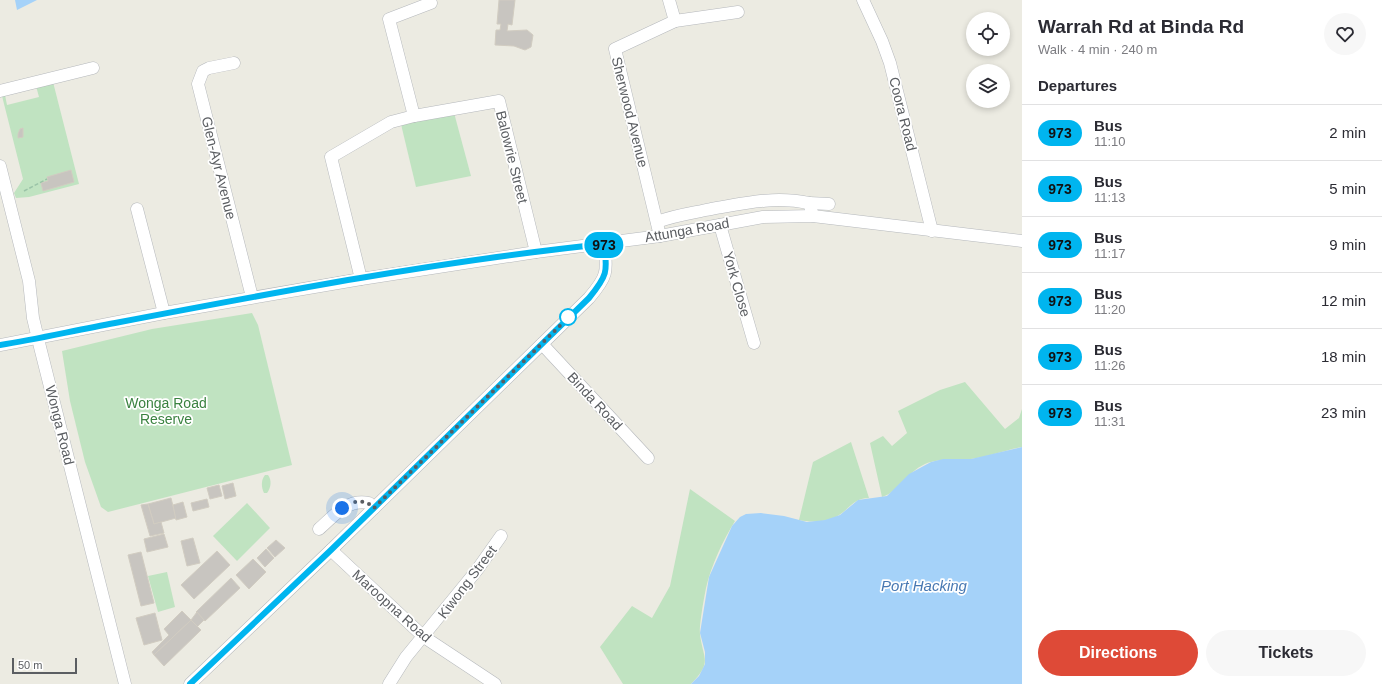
<!DOCTYPE html>
<html lang="en">
<head>
<meta charset="utf-8">
<style>
	:root { --surface:#fff; --page:#f7f7f7; --text:#2b2b33; --muted:#7c7c81; --line:#e1e1e2; --accent:#de4a37 }
	body { margin:0; font-family:Helvetica,sans-serif; background:var(--page); color:var(--text); height:100vh; display:flex; flex-direction:column; font-size:15px; white-space:nowrap }
	* { box-sizing:border-box; margin:0 }
	p { font-size:13px; color:var(--muted) }
	.icon { flex:none; width:22px; height:22px; fill:none; stroke:currentColor; stroke-width:2; stroke-linecap:round; stroke-linejoin:round }
	.map { position:relative; flex:1; overflow:hidden }
	.panel { display:flex; flex-direction:column; background:var(--surface); width:360px }
	.panel>* { flex:none }
	.badge { padding:0 8px; border-radius:13px; font-size:14px; line-height:26px }
	.buttons { position:absolute; left:966px; top:12px; display:grid; gap:8px }
	.buttons a { display:grid; place-items:center; width:44px; height:44px; border-radius:50%; background:var(--surface); box-shadow:0 2px 6px #0003; font-size:20px }
	.scale { position:absolute; left:12px; bottom:10px; width:65px; box-sizing:border-box; padding-left:4px; border:2px solid #5b5e62; border-top:0; font-size:11px; line-height:14px; white-space:nowrap; color:#5b5e62; -webkit-text-stroke:3px #fff; paint-order:stroke }
	.you { position:absolute; width:20px; height:20px; margin:-10px; border:3px solid #fff; border-radius:50%; background:#1a73e8; box-shadow:0 0 0 6px #1a73e833 }
	.map>.badge { position:absolute; translate:-50% -50%; box-shadow:0 0 0 2px #fff }
	h2 { padding:0 16px; font-size:15px; line-height:36px }
	.round { display:grid; place-items:center; flex:none; width:42px; height:42px; border-radius:21px; background:var(--page) }
	.headline { display:flex; align-items:center; justify-content:space-between; height:68px; padding:0 16px }
	h1 { font-size:19px; font-weight:700; line-height:30px }
	.action { display:flex; gap:8px; margin-top:auto; padding:8px 16px }
	.action a { flex:1; height:46px; border-radius:24px; background:var(--accent); color:#fff; font-size:16px; font-weight:700; line-height:46px; text-align:center }
	.action a+a { background:var(--page); color:var(--text) }
	ul { padding:0; list-style:none }
	li { display:flex; align-items:center; gap:12px; height:56px; padding:0 16px; border-top:1px solid var(--line) }
	li div { flex:1 }
	li b { display:block; font-size:15px }
	li em { font-style:normal }
	li .badge { min-width:44px; font-weight:700; text-align:center }
	main { display:flex; flex:1; min-height:0 }
	.map>svg:first-child { display:block }
</style>
</head>
<body>
<main>
<div class="map">
<svg width="1022" height="684" viewBox="0 0 1022 684">
	<rect width="100%" height="100%" fill="#ecebe2"/>
	<!-- green -->
	<g fill="#c0e3c1">
		<path d="M53,82l26,102 -50,13 -13,1 -2,-5 9,-14 -21,-83 3,-1 2,10 32,-8 -3,-11z"/>
		<path d="M453,109l18,67 -55,11 -16,-67z"/>
		<path d="M252,313l6,12 34,140 -184,47 -7,-5 -16,-45 -15,-61 -8,-50 90,-22z"/>
		<path d="M965,382l40,47 14,-11 3,-9v38c-17,3 -34,10 -51,12 -16,3 -30,-2 -46,5 -18,8 -28,29 -43,33l-12,-54 13,-7 9,10 15,-13 -9,-22 42,-21z"/>
		<path d="M851,442l18,56c-13,0 -17,7 -27,15 -11,9 -29,10 -43,7l14,-58z"/>
		<path d="M265,475h3c4,5 3,13 -1,18h-3c-3,-6 -3,-13 1,-18z"/>
		<path d="M690,489l45,32c-12,19 -24,45 -29,67 -2,10 -7,38 -6,46 3,26 13,27 -9,50h-68l-23,-37 32,-41 20,12 18,-32z"/>
		<path d="M247,503l23,25 -33,33 -24,-25z"/>
		<path d="M167,572l8,35 -17,5 -10,-36z"/>
	</g>
	<!-- water -->
	<g fill="#a5d2f9">
		<path d="M15,0h22l-20,10z"/>
		<path d="M1022,447v237h-331l8,-8 6,-12v-12l-5,-19 9,-56 23,-51 8,-9 6,-3 15,-1 23,3 23,6 18,-2 15,-5 18,-15 29,-4 22,-22 22,-12 12,-3h28z"/>
	</g>
	<!-- building -->
	<g fill="#c8c5c0" stroke="#d1ccc1">
		<path d="M499,0h16l-3,25 -4,-1 -1,7 20,-1 6,5 -2,12 -6,3 -11,-4 -19,-1 1,-15h4l1,-6h-4z"/>
		<path d="M23,128v9l-5,1v-4l2,-5z"/>
		<path d="M71,170l3,12 -31,9 -2,-8 7,-2 -1,-4z"/>
		<path d="M233,483l3,13 -11,3 -3,-13z"/>
		<path d="M219,485l3,11 -12,3 -3,-11z"/>
		<path d="M171,498l5,20 -22,6 -6,-20z"/>
		<path d="M207,499l2,8 -16,4 -2,-8z"/>
		<path d="M183,502l4,15 -11,3 -3,-15z"/>
		<path d="M148,504l6,20 7,-2 3,11 -14,3 -9,-31z"/>
		<path d="M164,534l4,13 -21,5 -3,-13z"/>
		<path d="M193,538l7,25 -13,3 -6,-25z"/>
		<path d="M276,540l9,8 -10,9 -8,-9z"/>
		<path d="M266,549l8,9 -9,9 -8,-9z"/>
		<path d="M217,551l13,14 -36,34 -13,-14z"/>
		<path d="M141,552l13,51 -13,3 -13,-51z"/>
		<path d="M253,559l13,13 -17,17 -13,-14z"/>
		<path d="M231,578l9,10 -35,33 -9,-9z"/>
		<path d="M182,611l9,9 -37,35 -2,-3 17,-17 -5,-6z"/>
		<path d="M197,612l7,8 -7,7 -6,-7z"/>
		<path d="M155,613l7,27 -18,5 -8,-27z"/>
		<path d="M191,620l10,10 -37,36 -10,-11z"/>
	</g>
	<g fill="none" stroke-linecap="round" stroke-linejoin="round">
		<defs>
			<g id="minor">
				<path d="M863,0l19,41 8,22 42,168"/>
				<path d="M675,21l63,-9"/>
				<path d="M234,63l-25,5 -6,3 -5,13 54,213"/>
				<path d="M0,91l93,-23"/>
				<path d="M414,116l-25,-97 42,-16"/>
				<path d="M0,166l29,115 4,37 7,29 85,337"/>
				<path d="M809,203l20,1"/>
				<path d="M137,209l27,104"/>
				<path d="M657,222c18,-7 36,-9 54,-13 34,-6 64,-13 98,-6l4,13"/>
				<path d="M720,225l34,118"/>
				<path d="M660,236l-45,-187 60,-28 -6,-21"/>
				<path d="M361,279l-30,-122 60,-35 23,-6 85,-15 37,151"/>
				<path d="M542,344l106,114"/>
				<path d="M0,345l164,-32 197,-34 175,-27 124,-16 103,-19 50,-1 209,25"/>
				<path d="M319,529c15,-13 28,-31 50,-26l5,5"/>
				<path d="M331,550l93,87 71,47"/>
				<path d="M190,684l141,-134 258,-252c18,-21 19,-26 15,-54"/>
				<path d="M389,684l17,-27 71,-87 24,-34"/>
			</g>
		</defs>
		<!-- minor casing -->
		<use href="#minor" stroke="#b5b8bc" stroke-width="13"/>
		<!-- path -->
		<path stroke="#9ac3a7" stroke-width="1.5" stroke-dasharray="4 2" stroke-linecap="butt" d="M24,191l23,-12"/>
		<!-- minor -->
		<use href="#minor" stroke="#fff" stroke-width="12"/>
	</g>
	<g fill="none" stroke-linecap="round" stroke-linejoin="round">
		<defs>
			<path id="line" d="M0,345c38,-6 76,-15 115,-22 162,-31 325,-62 489,-79 4,28 3,32 -15,54l-258,252 -141,134"/>
		</defs>
		<!-- line casing -->
		<use href="#line" stroke="#fff" stroke-width="9"/>
		<!-- line -->
		<use href="#line" stroke="#00b5ef" stroke-width="6"/>
		<!-- walk -->
		<path stroke="#5b5e62" stroke-width="4" stroke-dasharray="0 7.2" d="M342,508c11,-7 22,-10 32,0l198,-194 -4,3"/>
	</g>
	<!-- markers -->
	<circle fill="#fff" stroke="#00b5ef" stroke-width="2" cx="568" cy="317" r="8"/>
	<g text-anchor="middle" stroke-width="3.5" stroke-linejoin="round" paint-order="stroke">
		<!-- street labels -->
		<g font-size="14" fill="#5b5e62" stroke="#fff">
			<text transform="translate(630 112) rotate(76)" y="5">Sherwood Avenue</text>
			<text transform="translate(903 114) rotate(76)" y="5">Coora Road</text>
			<text transform="translate(512 157) rotate(76)" y="5">Balowrie Street</text>
			<text transform="translate(219 168) rotate(76)" y="5">Glen-Ayr Avenue</text>
			<text transform="translate(687 230) rotate(-10)" y="5">Attunga Road</text>
			<text transform="translate(737 284) rotate(74)" y="5">York Close</text>
			<text transform="translate(595 401) rotate(47)" y="5">Binda Road</text>
			<text transform="translate(60 425) rotate(76)" y="5">Wonga Road</text>
			<text transform="translate(467 582) rotate(-53)" y="5">Kiwong Street</text>
			<text transform="translate(392 606) rotate(42)" y="5">Maroopna Road</text>
		</g>
		<!-- park labels -->
		<g font-size="14" fill="#3a8240" stroke="#fff">
			<text x="166" y="408">Wonga Road<tspan x="166" dy="16">Reserve</tspan></text>
		</g>
		<!-- water labels -->
		<g font-size="15" font-style="italic" fill="#4778b2" stroke="#fff">
			<text x="924" y="591">Port Hacking</text>
		</g>
	</g>
</svg>
<div class="buttons">
<a><svg class="icon" aria-label="locate" viewBox="0 0 24 24"><circle cx="12" cy="12" r="6"/><path d="M12 2v4M12 18v4M2 12h4M18 12h4"/></svg></a>
<a><svg class="icon" aria-label="layers" viewBox="0 0 24 24"><path d="M12 4l9 5-9 5-9-5zM3 14l9 5 9-5"/></svg></a>
</div>
<div class="scale">50 m</div>
<div class="you" style="left:342px;top:508px"></div>
<b class="badge" style="left:604px;top:245px;background:#00b5ef;color:#111">973</b>
</div>
<section class="panel">
<div class="headline"><div><h1>Warrah Rd at Binda Rd</h1><p>Walk · 4 min · 240 m</p></div><a class="round"><svg class="icon" aria-label="heart" viewBox="0 0 24 24"><path d="M12 20l-8-8c-3-5 5-10 8-4 3-6 11-1 8 4z"/></svg></a></div>
<h2>Departures</h2>
<ul>
<li><span class="badge" style="background:#00b5ef;color:#111">973</span><div><b>Bus</b><p>11:10</p></div><em>2 min</em></li>
<li><span class="badge" style="background:#00b5ef;color:#111">973</span><div><b>Bus</b><p>11:13</p></div><em>5 min</em></li>
<li><span class="badge" style="background:#00b5ef;color:#111">973</span><div><b>Bus</b><p>11:17</p></div><em>9 min</em></li>
<li><span class="badge" style="background:#00b5ef;color:#111">973</span><div><b>Bus</b><p>11:20</p></div><em>12 min</em></li>
<li><span class="badge" style="background:#00b5ef;color:#111">973</span><div><b>Bus</b><p>11:26</p></div><em>18 min</em></li>
<li><span class="badge" style="background:#00b5ef;color:#111">973</span><div><b>Bus</b><p>11:31</p></div><em>23 min</em></li>
</ul>
<div class="action"><a>Directions</a><a>Tickets</a></div>
</section>
</main>
</body>
</html>
